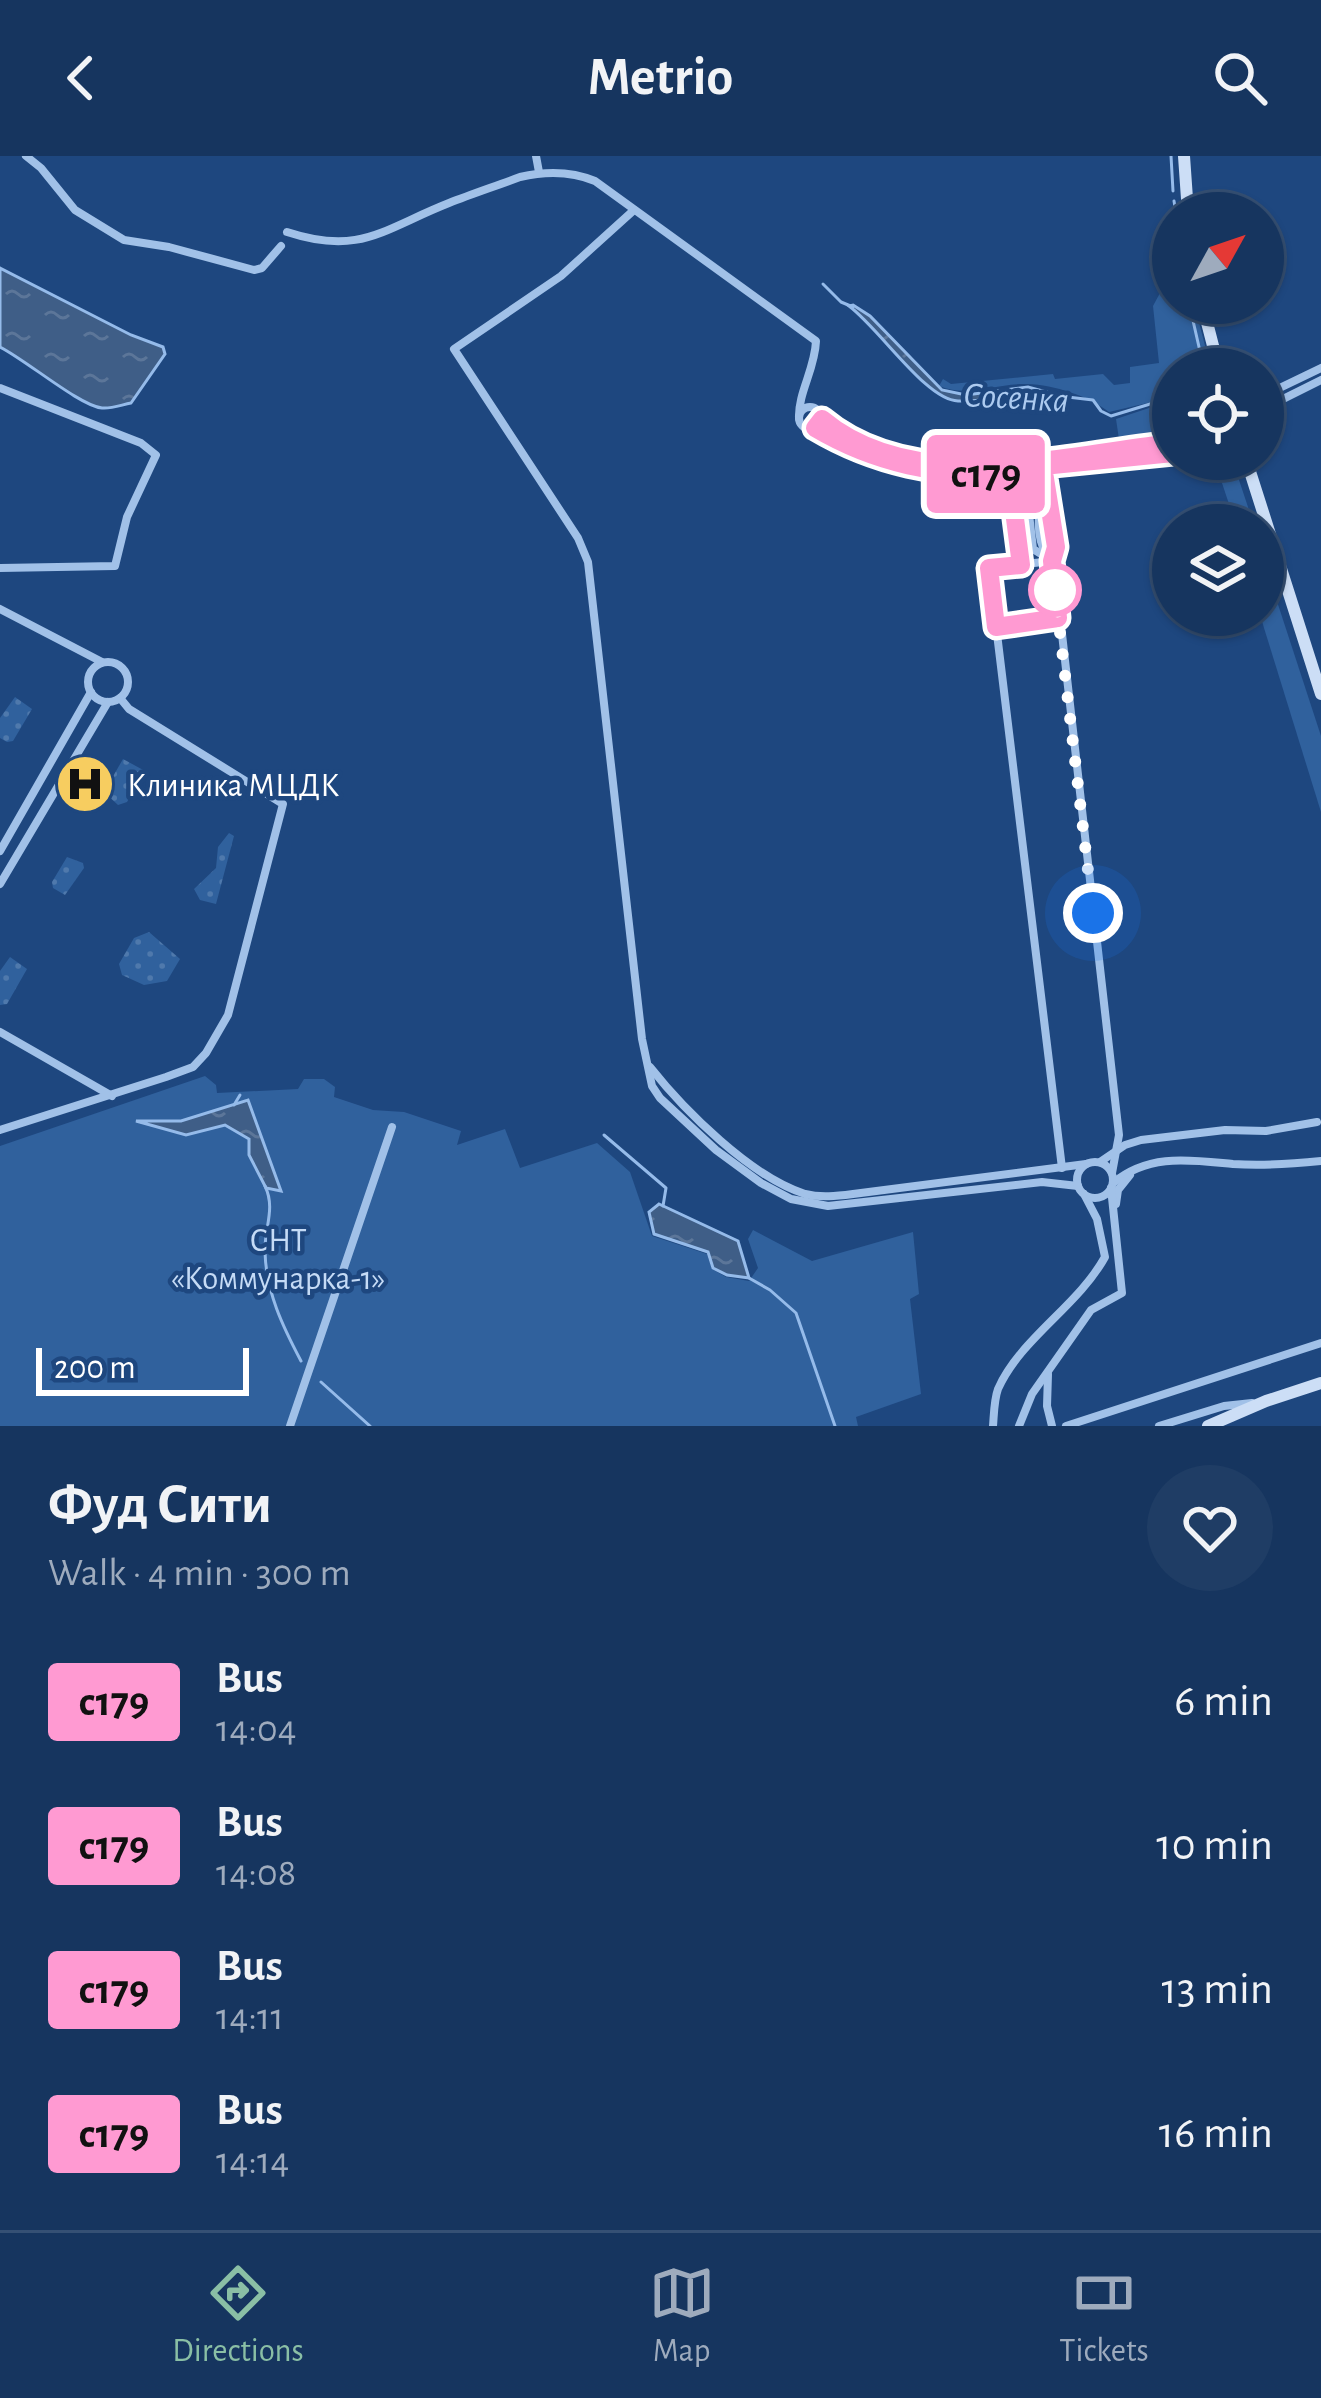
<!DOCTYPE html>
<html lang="en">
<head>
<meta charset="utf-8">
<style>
	:root { --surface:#16355f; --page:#1f3d65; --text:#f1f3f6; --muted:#9eabbd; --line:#355074; --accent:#8abfa5 }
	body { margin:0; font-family:"Alegreya Sans",sans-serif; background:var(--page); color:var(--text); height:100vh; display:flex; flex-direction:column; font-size:45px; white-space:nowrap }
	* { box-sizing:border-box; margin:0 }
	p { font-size:39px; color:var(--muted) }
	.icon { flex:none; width:66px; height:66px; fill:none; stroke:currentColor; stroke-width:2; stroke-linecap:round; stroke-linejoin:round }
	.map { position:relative; height:1270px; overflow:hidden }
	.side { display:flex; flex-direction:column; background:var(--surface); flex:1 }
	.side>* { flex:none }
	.badge { padding:0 24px; border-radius:9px; font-size:42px; line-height:78px }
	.needle { width:78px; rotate:50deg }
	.fabs { position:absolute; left:1152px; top:36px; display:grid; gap:24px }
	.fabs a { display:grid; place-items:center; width:132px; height:132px; border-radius:50%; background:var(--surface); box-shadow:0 3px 9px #0004,0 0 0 3px var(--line); font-size:60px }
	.scale { position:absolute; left:36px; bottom:30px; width:213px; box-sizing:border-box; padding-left:12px; border:6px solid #fff; border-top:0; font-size:33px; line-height:42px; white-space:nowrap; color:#fff; -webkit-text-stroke:9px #1e477f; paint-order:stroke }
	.you { position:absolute; width:60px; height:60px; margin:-30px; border:9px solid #fff; border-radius:50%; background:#1a73e8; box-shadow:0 0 0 18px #1a73e833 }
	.map>.badge { position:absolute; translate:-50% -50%; box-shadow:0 0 0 6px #fff }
	.round { display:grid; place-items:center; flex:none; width:126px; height:126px; border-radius:63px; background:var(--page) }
	.summary { display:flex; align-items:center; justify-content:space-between; height:204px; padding:0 48px }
	h1 { font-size:57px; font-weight:700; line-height:90px }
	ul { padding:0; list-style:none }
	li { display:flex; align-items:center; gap:36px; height:144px; padding:0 48px }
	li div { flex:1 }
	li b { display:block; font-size:45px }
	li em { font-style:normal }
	li .badge { min-width:132px; font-weight:700; text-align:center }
	header { display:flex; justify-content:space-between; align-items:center; height:156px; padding:0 48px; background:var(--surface); font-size:54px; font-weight:700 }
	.tab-bar { display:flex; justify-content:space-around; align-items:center; height:168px; border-top:3px solid var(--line); background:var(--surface); font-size:33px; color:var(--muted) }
	.tab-bar a { display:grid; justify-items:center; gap:6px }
	.tab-bar .on { color:var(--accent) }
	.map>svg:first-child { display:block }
</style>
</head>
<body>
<header><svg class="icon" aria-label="back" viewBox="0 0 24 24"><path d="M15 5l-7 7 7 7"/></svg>Metrio<svg class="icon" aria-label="search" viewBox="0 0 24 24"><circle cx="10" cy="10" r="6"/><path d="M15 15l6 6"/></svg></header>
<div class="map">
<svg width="1321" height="1270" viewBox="0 0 1321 1270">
	<defs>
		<pattern id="park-dots" width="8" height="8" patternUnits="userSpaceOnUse" patternTransform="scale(3)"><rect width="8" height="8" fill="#30619d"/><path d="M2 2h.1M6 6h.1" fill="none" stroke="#4f79ac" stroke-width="1.8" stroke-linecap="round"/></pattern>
		<pattern id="water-ripples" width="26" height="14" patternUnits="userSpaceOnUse" patternTransform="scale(3)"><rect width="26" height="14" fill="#3f5e87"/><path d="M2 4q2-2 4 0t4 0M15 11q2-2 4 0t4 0" fill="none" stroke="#5c7699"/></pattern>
	</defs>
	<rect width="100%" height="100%" fill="#1e477f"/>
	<!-- green -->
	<g fill="#30619d">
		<path d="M1173,136v11h6l3,9 7,-2 -2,-7h7l17,66h-38v28l-64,15c-21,-16 -54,-27 -82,-28 -31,-1 -58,14 -88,2l4,-7 8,5 102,-10 2,5 48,-5 11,11 16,-2v-16l29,-4 -6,-57 7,-13z"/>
		<path d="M1173,244v39l-53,7 -4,-27z"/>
		<path d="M1214,303h18l22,66h-18z"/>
		<path d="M1271,427l50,153v76l-61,-197 3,-31z"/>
		<path d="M205,920l11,9 1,8 81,-4 6,-10h20l11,8 -1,10 39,13 31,2 57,19 -4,14 48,-16 15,39 77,-25 33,29 22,64 55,18 5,15 14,8 23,4 9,-13 -10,-29 5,-9 59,31 101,-29 6,62 -9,5 11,95 -65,23 2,9h-858v-280z"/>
	</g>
	<!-- park -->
	<g fill="url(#park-dots)">
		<path d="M15,541l17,12 -19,32 -6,1 -7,-4v-20z"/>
		<path d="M123,603l22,12 -18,31 -9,3 -14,-13z"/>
		<path d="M229,677l5,3 -18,68 -16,-4 -6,-11 22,-21 2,-21z"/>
		<path d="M67,701l16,6 1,5 -19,27 -12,-7 -1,-6z"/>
		<path d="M149,776l31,27 -13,22 -23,4 -22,-10 -3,-11 15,-26z"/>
		<path d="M10,801l17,12 -20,35 -7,1v-34z"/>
	</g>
	<!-- water -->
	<g fill="url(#water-ripples)" stroke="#95bbea" stroke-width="3">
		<path d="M0,112l131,67 32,12 2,7 -34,49c-10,2 -20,6 -29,5 -22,-2 -76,-48 -102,-61z"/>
		<path d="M853,149l17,11 72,74 24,5 62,-8 33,9c-41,-5 -66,6 -103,5 -32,-1 -78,-72 -109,-95z"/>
		<path d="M248,944l33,91 -15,-3 -17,-33v-16l-24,-14 -39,10 -50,-14h45z"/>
		<path d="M659,1048l79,37 11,37 -22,-3 -14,-7 -5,-16 -54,-18 -5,-22z"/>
	</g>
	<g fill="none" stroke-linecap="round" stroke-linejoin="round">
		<!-- stream -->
		<g stroke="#95bbea" stroke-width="3">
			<path d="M1171,0l2,35"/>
			<path d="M1174,45l2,12"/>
			<path d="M823,128l18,18 12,5"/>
			<path d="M1189,147l15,66"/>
			<path d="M1059,240l34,4 8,11 10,5 62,-19"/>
			<path d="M234,949l6,-10"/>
			<path d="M604,979l62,53 -3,18"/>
			<path d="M265,1030c11,23 -1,42 0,66 1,40 18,75 36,109"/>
			<path d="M749,1122l21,12 26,23 39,113"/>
			<path d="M321,1226l49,44"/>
		</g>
		<!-- street -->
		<g stroke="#a1c1e8" stroke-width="8">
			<path d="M26,0l15,12 34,42 49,30 45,7 85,23 8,-2 19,-22"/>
			<path d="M536,0l3,16"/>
			<path d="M634,54l-73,66 -107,73 124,189 10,24 54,477 10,47 8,12 56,52 45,33 30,16 37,7 214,-24 36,4"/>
			<path d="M287,76c73,24 96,-3 162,-29 23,-9 47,-17 71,-26 26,-6 51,-6 75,4l221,160c-1,28 -18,52 -17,77"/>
			<path d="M0,232l141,55 15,12 -29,62 -12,49 -115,2"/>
			<path d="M1263,240l58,-28"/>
			<circle cx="810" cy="262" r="11"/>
			<path d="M1263,253l58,-29"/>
			<path d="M822,264c93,76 242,35 351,23"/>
			<path d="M815,272c87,52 150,46 246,37 37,-4 75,-7 112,-12"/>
			<path d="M1043,311l76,668 -7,38"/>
			<path d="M1009,316l12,93"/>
			<path d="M1044,325l-15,33 4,35 18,11"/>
			<path d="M1042,339c-4,19 -6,44 5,60"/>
			<path d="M1052,405l-63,7 73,600"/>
			<path d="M0,453l102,53"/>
			<path d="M996,471l62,-9"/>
			<circle cx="108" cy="526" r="20"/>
			<path d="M0,695l91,-159"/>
			<path d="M0,728l108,-182"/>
			<path d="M0,876l112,64"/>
			<path d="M650,911c34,43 101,110 155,127 16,4 32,2 48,0l233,-30"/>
			<path d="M0,974l166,-53 27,-10 13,-14 22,-38 55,-211 -154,-95 -9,-11"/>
			<circle cx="1095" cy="1024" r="18"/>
			<path d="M1100,1006l25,-17 16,-5 84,-10 41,1 51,-9"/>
			<path d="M1113,1027c36,-30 77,-23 120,-19 29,2 59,0 88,-3"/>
			<path d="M1116,1048l2,-14 12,-15"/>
			<path d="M1048,1218l-1,32 5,20"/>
			<path d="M290,1270l102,-299"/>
			<path d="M993,1270c1,-12 1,-26 5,-37 22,-50 80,-83 107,-132l-8,-38 -13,-25"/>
			<path d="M1019,1270l13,-32 59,-84 31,-17 -11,-105"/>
			<path d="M1066,1270l255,-83"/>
			<path d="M1159,1270l65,-20 28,-3"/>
		</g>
		<!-- secondary -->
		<g stroke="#ccdef6" stroke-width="12">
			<path d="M1184,0l4,57"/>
			<path d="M1202,147l17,66"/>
			<path d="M1246,303l75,235"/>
			<path d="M1208,1270l58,-25 55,-18"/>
		</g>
	</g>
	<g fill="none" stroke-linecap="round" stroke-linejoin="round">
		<defs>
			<path id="line" d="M1173,287c-110,12 -258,54 -351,-24l-7,9c59,35 126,50 194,44l12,93 -32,3 7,59 62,-9 -6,-57 4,-14 -13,-81 130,-13"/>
		</defs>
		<!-- line casing -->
		<use href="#line" stroke="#fff" stroke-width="27"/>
		<!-- line -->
		<use href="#line" stroke="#ff9ad2" stroke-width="18"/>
		<!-- walk -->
		<path stroke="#fff" stroke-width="12" stroke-dasharray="0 21.6" d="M1055,434l38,323"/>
	</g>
	<!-- icons -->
	<defs>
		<symbol id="hospital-disc" viewBox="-11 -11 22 22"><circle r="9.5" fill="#f7cd60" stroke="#1e477f"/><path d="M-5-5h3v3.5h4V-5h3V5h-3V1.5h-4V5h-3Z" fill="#111"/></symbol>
	</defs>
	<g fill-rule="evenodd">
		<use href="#hospital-disc" x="52" y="595" width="66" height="66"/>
	</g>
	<!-- markers -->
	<circle fill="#fff" stroke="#ff9ad2" stroke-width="6" cx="1055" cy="434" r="24"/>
	<g text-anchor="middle" stroke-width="9" stroke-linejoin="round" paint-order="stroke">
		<!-- poi labels -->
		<g font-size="33" fill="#fff" stroke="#1e477f" text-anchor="start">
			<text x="127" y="640">Клиника МЦДК</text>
		</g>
		<!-- park labels -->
		<g font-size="33" fill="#c5dbf6" stroke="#1e477f">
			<text x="278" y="1095">СНТ<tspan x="278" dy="38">«Коммунарка-1»</tspan></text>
		</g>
		<!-- water labels -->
		<g font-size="36" font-style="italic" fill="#adcbf0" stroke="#1e477f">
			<text transform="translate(1016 240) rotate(3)" y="13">Сосенка</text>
		</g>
	</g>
</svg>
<div class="fabs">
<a><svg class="needle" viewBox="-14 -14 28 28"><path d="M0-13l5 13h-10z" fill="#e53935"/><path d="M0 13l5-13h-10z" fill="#9eabbd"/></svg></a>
<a><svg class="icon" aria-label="locate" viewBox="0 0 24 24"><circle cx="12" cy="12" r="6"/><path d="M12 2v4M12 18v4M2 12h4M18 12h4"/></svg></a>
<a><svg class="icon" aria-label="layers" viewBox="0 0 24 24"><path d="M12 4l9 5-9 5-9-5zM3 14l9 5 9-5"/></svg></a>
</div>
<div class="scale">200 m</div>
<div class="you" style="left:1093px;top:757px"></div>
<b class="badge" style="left:986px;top:318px;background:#ff9ad2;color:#111">с179</b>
</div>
<section class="side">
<div class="summary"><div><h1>Фуд Сити</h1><p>Walk · 4 min · 300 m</p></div><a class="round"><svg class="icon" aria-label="heart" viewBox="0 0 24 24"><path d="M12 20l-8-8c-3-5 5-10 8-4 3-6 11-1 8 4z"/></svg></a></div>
<ul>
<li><span class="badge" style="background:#ff9ad2;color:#111">с179</span><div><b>Bus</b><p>14:04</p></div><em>6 min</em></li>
<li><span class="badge" style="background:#ff9ad2;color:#111">с179</span><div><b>Bus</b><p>14:08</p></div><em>10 min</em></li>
<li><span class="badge" style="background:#ff9ad2;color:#111">с179</span><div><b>Bus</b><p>14:11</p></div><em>13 min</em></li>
<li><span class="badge" style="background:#ff9ad2;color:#111">с179</span><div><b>Bus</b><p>14:14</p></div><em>16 min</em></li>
</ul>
</section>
<nav class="tab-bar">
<a class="on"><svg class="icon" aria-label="directions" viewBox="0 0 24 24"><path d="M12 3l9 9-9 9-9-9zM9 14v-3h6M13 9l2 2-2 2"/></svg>Directions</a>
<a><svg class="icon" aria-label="map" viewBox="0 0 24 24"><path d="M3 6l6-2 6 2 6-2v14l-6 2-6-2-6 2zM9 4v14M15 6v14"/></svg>Map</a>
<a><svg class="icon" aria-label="tickets" viewBox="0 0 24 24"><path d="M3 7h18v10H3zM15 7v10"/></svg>Tickets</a>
</nav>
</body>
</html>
